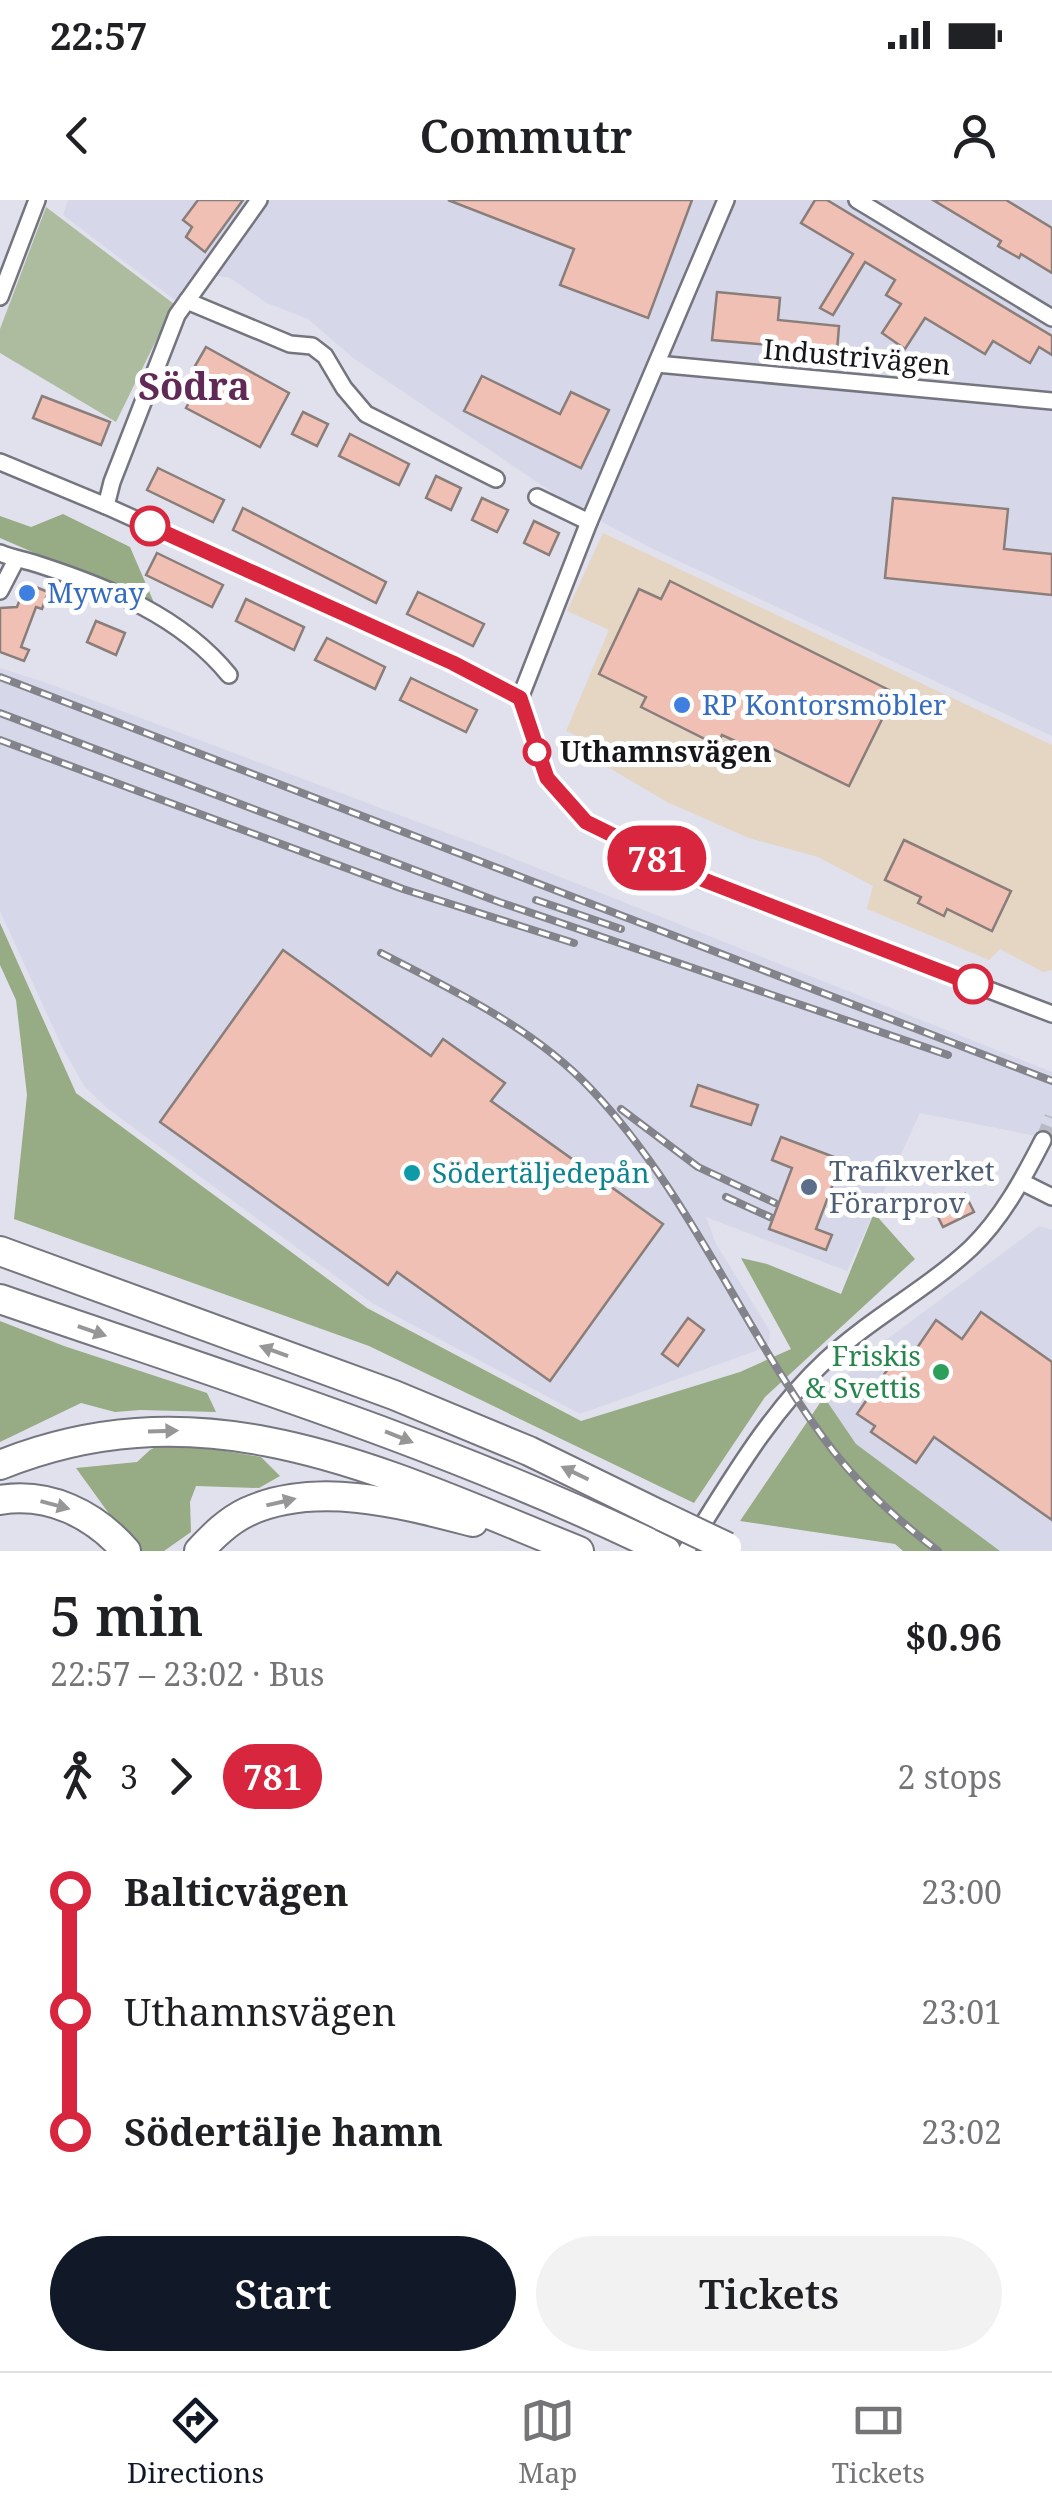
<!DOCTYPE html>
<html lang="en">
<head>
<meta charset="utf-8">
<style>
	:root { --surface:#fff; --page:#f2f2f2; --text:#202124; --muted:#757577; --line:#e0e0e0; --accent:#111827 }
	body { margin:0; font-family:"Noto Serif",serif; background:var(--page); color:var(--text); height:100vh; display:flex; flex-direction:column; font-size:38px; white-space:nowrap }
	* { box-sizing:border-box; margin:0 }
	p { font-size:32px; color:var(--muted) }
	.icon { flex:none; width:55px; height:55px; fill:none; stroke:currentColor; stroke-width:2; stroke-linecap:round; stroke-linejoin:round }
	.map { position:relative; height:1351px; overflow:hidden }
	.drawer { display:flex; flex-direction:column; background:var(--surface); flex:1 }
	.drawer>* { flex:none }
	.badge { padding:0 20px; border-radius:32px; font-size:35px; line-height:65px }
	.map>.badge { position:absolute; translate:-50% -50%; box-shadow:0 0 0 5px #fff }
	.legs { display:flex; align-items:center; gap:15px; height:110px; padding:0 50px; font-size:32px }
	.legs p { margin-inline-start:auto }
	.head { display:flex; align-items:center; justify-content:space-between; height:170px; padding:0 50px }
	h1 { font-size:55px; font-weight:600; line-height:75px }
	.button { display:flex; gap:20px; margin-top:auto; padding:20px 50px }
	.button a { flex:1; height:115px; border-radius:60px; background:var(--accent); color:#fff; font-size:40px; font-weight:600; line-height:115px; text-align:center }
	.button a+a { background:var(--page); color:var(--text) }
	ul { padding:0 50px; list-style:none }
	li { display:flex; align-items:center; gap:35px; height:120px; font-size:38px }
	li i { display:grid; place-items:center; width:15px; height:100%; margin:0 12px; background:currentColor }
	li i::after { content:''; width:25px; height:25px; margin:-12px; border:8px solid; border-radius:50%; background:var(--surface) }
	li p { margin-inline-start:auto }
	li:first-child i { background:linear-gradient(#0000 50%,currentColor 0) }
	li:last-child i { background:linear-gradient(currentColor 50%,#0000 0) }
	.status { display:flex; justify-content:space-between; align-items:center; height:70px; padding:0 50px; background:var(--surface); direction:ltr }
	.status svg { height:28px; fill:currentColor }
	header { display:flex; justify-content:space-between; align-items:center; height:130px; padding:0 50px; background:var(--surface); font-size:45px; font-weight:600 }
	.tabs { display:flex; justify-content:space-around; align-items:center; height:140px; border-top:2px solid var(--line); background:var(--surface); font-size:28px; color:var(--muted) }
	.tabs a { display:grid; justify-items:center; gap:5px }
	.tabs .on { color:var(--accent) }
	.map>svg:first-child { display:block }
</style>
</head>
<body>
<div class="status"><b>22:57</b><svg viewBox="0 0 49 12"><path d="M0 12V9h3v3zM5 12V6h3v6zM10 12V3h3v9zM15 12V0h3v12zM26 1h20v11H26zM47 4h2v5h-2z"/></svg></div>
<header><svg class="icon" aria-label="back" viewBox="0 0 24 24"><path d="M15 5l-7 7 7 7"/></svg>Commutr<svg class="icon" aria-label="person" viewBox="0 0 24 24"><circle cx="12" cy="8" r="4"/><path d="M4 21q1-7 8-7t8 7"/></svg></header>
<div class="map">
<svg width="1052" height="1351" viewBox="0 0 1052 1351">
	<rect width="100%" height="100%" fill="#e0e1ec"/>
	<!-- commercial -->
	<path fill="#e5d5c3" d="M603,333l449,212v225l-9,2 -43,-23 -11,11 -122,-51 6,-23 -55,-29 -69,-19 -82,-36 -66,-39 3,-15 -38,-17 43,-101 -42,-19z"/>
	<!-- built -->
	<g fill="#d6d7e9">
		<path d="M68,0h984v536l-399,-187 -79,-42 -221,-149 -45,-39 -41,-16 -37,-25 -34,-6 -20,29 -113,-86z"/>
		<path d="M0,468l47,15 443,166 562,223v67l-132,-26 -73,158 -141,-54 10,27 54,87 -1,12 -8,6 -181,65 -208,-111 -265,-195 -22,-21 -22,-38 -63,-138z"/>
		<path d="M1039,1026l13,4v321h-52l-144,-107 -32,-47 46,-45z"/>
	</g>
	<!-- green -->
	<path fill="#adbc9f" d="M46,7l128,97 -58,118 -116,-69v-24z"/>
	<!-- forest -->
	<g fill="#97ab84">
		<path d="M63,314l67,33 25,58 -155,-67v-22l31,11z"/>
		<path d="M0,723l76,170 291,215 214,113 159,-49 51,-23 -50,-91 26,6 74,30 33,-81 41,46 -150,138 -71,106 -325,-157 -355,-127 13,-124 -11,-95 -16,-35z"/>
		<path d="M0,1121l64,25 143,47 9,19 -76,-2 -25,2 -34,-9 -81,39z"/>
		<path d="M824,1197l32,47 144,107h-97l-8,-7 -155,-23z"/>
		<path d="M167,1241l94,16 19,19 -21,12 -63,-2 -6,16 1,30 -27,19h-28l-60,-83 61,-6 13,-12z"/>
	</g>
	<!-- building -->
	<g fill="#f1c0b4" stroke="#8a7e7b" stroke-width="2.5">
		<path d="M198,0h45l-38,52 -19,-15 6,-10 -9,-7z"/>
		<path d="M448,0h244l-44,118 -88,-33 14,-36z"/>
		<path d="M815,0h12l225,136v19l-13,-8 -9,16 -37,-22 -8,13 -60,-36 -20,31 -23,-16 19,-29 -15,-9 9,-15 -30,-18 -32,53 -13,-7 33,-54 -52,-31z"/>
		<path d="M933,0h73l46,28v45l-31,-19 -2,4 -21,-12 3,-5z"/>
		<path d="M717,92l63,6 -2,22 61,6 -2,25 -125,-11z"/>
		<path d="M206,147l83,46 -29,54 -74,-39 20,-36 -11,-6z"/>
		<path d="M482,176l78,38 11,-22 38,18 -28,58 -117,-57z"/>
		<path d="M42,196l68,26 -9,23 -68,-27z"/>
		<path d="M303,212l25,12 -11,22 -25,-12z"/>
		<path d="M350,234l59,30 -10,21 -60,-29z"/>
		<path d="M158,268l66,32 -11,22 -66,-32z"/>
		<path d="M436,276l25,12 -10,22 -25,-12z"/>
		<path d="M482,298l26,12 -11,22 -25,-12z"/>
		<path d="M893,298l115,11 -4,40 48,5v41l-167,-17z"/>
		<path d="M243,308l143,74 -10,21 -143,-73z"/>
		<path d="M534,321l25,12 -10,22 -25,-12z"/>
		<path d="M157,353l66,32 -11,22 -66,-32z"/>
		<path d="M670,381l225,112 -46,93 -76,-37 -3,8 -48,-22 -5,10 -76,-38 5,-10 -47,-23 40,-85 22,10z"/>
		<path d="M26,383l22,9 -6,17 -6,-2 -15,40 8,3 -5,11 -24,-9v-44l17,-1z"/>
		<path d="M418,392l66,32 -11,22 -66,-32z"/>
		<path d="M246,399l58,28 -10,23 -58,-29z"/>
		<path d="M96,421l29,12 -9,22 -29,-13z"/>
		<path d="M327,438l58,29 -10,22 -60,-29z"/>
		<path d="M411,478l66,32 -11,22 -66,-32z"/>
		<path d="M904,640l107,51 -19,40 -45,-22 -3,7 -26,-13 3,-6 -36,-17z"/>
		<path d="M283,750l148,106 12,-17 62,44 -14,18 172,123 -113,157 -153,-109 -9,13 -228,-163z"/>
		<path d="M698,885l60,20 -7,20 -60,-19z"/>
		<path d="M781,937l61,23 -26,69 16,6 -6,15 -57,-21 23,-61 -20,-8z"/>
		<path d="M965,994l9,18 -31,15 -9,-18z"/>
		<path d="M981,1112l71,50v158l-118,-83 -18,26 -45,-31 4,-6 -18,-12 35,-51 10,7 34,-50 26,19z"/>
		<path d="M688,1118l16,12 -26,36 -16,-12z"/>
	</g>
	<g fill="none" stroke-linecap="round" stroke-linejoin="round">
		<!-- street-tunnel -->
		<path stroke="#b8b9c2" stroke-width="15" stroke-dasharray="15 8" stroke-linecap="butt" d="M1043,940l9,-23"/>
		<defs>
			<g id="street">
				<path d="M726,0l-137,322 -69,176 27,80 39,44 118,59 348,133"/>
				<path d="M857,0l195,118"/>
				<path d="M0,97l37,-97"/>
				<path d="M187,101l103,43 22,2 13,10 19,32 22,26 130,65"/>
				<path d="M657,164l395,37"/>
				<path d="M0,262l106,44 347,157 67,35"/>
				<path d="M537,297l52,25"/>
				<path d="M106,306l6,-24 65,-167 82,-115"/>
				<path d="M0,353c12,5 25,7 37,11 71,23 144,52 192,111"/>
				<path d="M0,391l16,-31"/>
				<path d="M1022,982l30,15"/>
				<path d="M686,1351c42,-66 82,-137 140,-191 45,-42 100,-70 145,-112 31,-30 52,-69 72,-108"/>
			</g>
			<g id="highway">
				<path d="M0,1051l394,144 135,56 133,65"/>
				<path d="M0,1099c224,77 453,148 666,252"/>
				<path d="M0,1265c208,-84 387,9 579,86"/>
				<path d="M0,1300c49,-8 94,14 126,51"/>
				<path d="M199,1351c14,-15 29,-30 48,-39 69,-32 156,-8 226,10"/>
			</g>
		</defs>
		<!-- street casing -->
		<use href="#street" stroke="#74757f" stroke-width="20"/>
		<!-- highway casing -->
		<use href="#highway" stroke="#74757f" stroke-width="32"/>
		<!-- street -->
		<use href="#street" stroke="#fff" stroke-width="15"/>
		<!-- highway -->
		<use href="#highway" stroke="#fff" stroke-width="28"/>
		<defs>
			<g id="rail">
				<path d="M0,477l1052,404"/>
				<path d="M0,513l499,189 449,153"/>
				<path d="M0,540l403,149 171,54"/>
				<path d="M536,700l85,29"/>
				<path d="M381,753c73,38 151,74 209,135 102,107 155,248 244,364 30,38 66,70 104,99"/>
				<path d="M621,909l77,58 77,36"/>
				<path d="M726,997l44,20"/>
			</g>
		</defs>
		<!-- rail casing -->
		<use href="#rail" stroke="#83848b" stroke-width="8"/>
		<!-- rail -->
		<use href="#rail" stroke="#fff" stroke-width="4" stroke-dasharray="11" stroke-linecap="butt"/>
		<defs>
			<path id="highway-bridge" d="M662,1316l65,31"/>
		</defs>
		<!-- highway-bridge casing -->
		<use href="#highway-bridge" stroke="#74757f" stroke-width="32" stroke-linecap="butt"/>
		<!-- highway-bridge -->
		<use href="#highway-bridge" stroke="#fff" stroke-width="28"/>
	</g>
	<!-- one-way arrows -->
	<defs><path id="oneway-solid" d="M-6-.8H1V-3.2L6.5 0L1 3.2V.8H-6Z" transform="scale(2.5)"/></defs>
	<g fill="#979798">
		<use href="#oneway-solid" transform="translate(92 1131) rotate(19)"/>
		<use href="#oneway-solid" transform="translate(274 1151) rotate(-160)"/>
		<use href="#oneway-solid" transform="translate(163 1231) rotate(-2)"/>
		<use href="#oneway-solid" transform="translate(399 1237) rotate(22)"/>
		<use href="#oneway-solid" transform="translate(575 1273) rotate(-154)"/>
		<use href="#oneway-solid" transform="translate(281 1302) rotate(-13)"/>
		<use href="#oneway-solid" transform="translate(55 1305) rotate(15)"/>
	</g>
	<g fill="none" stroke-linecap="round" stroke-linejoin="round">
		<defs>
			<path id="line-1" d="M150,326l303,137 67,35 27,80 39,44 118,58 269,104"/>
		</defs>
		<!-- line-1 casing -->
		<use href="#line-1" stroke="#fff" stroke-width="22"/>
		<!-- line-1 -->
		<use href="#line-1" stroke="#d7263d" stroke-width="15"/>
	</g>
	<!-- markers -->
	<g fill="#fff" stroke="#d7263d" stroke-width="5">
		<circle cx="150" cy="326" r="18"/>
		<circle cx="537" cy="552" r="12"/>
		<circle cx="973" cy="784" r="18"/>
	</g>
	<g fill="#3f7fe0" stroke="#fff" stroke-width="4">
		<circle cx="27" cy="393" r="10"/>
		<circle cx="682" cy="505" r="10"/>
	</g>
	<circle fill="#0f9aa8" stroke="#fff" stroke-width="4" cx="412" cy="973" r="10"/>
	<circle fill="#5c6f8a" stroke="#fff" stroke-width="4" cx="809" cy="987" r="10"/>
	<circle fill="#2e9e5b" stroke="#fff" stroke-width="4" cx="941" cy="1172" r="10"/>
	<g text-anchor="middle" stroke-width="10" stroke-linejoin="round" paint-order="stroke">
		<!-- street labels -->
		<g font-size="28" fill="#17171b" stroke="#fff">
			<text transform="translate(857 157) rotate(5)" y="10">Industrivägen</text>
		</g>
		<!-- shop labels -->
		<g font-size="28" fill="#366cbe" stroke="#fff" text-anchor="start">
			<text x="47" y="403">Myway</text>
			<text x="702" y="515">RP Kontorsmöbler</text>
		</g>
		<!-- stop labels -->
		<g font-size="28" font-weight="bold" fill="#17171b" stroke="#fff" text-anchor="start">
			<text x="560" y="562">Uthamnsvägen</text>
		</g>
		<!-- service labels -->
		<g font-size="28" fill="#4e5e75" stroke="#fff" text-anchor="start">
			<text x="829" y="981">Trafikverket<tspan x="829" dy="32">Förarprov</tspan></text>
		</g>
		<!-- culture labels -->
		<g font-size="28" fill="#0d838f" stroke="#fff" text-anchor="start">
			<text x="432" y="983">Södertäljedepån</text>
		</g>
		<!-- leisure labels -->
		<g font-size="28" fill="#27864d" stroke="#fff" text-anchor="end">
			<text x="921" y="1166">Friskis<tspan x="921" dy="32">&amp; Svettis</tspan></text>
		</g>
		<!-- district labels -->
		<g font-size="38" font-weight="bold" fill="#612a56" stroke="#fff">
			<text x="194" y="200">Södra</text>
		</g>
	</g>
</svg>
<b class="badge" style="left:657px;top:658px;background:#d7263d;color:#fff">781</b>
</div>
<section class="drawer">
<div class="head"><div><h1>5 min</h1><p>22:57 – 23:02 · Bus</p></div><b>$0.96</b></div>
<div class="legs"><svg class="icon" aria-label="walk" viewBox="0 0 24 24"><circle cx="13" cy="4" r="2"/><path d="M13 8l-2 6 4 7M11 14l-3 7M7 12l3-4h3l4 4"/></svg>3<svg class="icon" aria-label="forward" viewBox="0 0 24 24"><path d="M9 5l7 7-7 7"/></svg><b class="badge" style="background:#d7263d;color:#fff">781</b><p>2 stops</p></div>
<ul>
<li><i style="color:#d7263d"></i><b>Balticvägen</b><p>23:00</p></li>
<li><i style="color:#d7263d"></i><span>Uthamnsvägen</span><p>23:01</p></li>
<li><i style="color:#d7263d"></i><b>Södertälje hamn</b><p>23:02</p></li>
</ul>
<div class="button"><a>Start</a><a>Tickets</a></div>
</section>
<nav class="tabs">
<a class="on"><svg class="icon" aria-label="directions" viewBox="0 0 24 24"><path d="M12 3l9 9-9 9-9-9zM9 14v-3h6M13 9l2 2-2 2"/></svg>Directions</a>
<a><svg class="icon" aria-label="map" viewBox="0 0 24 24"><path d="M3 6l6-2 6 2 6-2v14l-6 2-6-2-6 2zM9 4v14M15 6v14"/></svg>Map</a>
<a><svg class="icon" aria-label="tickets" viewBox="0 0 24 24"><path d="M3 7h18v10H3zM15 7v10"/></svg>Tickets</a>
</nav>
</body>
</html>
